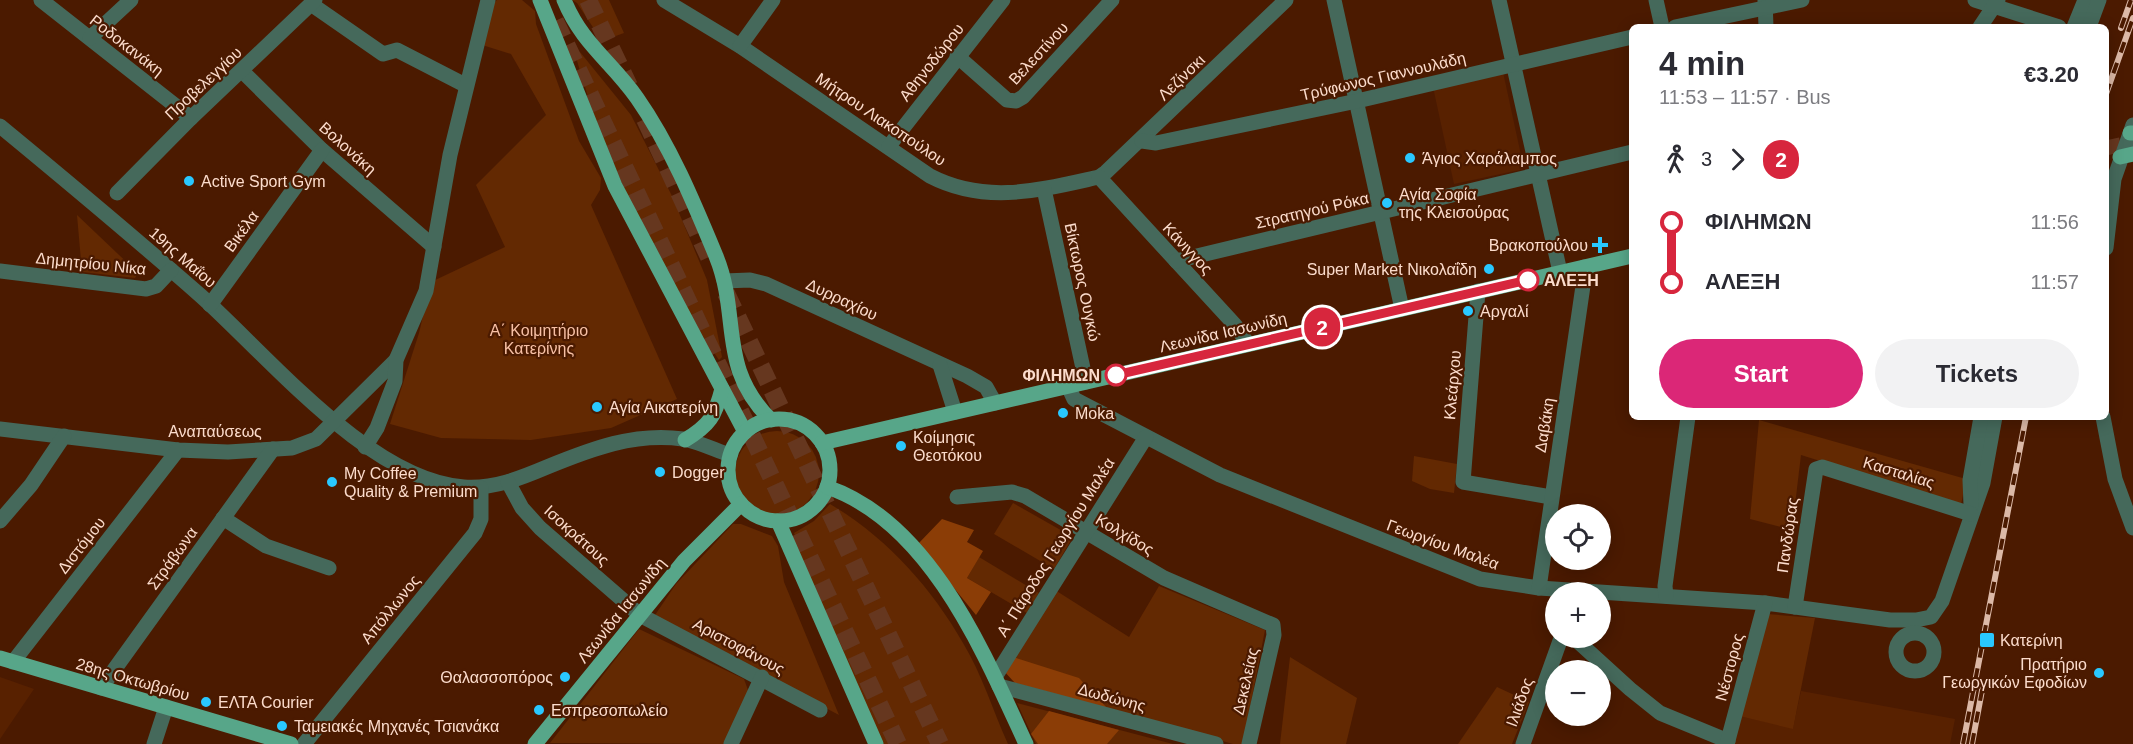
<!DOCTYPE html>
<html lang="en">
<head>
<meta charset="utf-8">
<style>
	:root { --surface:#fff; --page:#f2f2f3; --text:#2b2b33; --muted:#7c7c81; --accent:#db2777 }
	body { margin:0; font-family:Helvetica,sans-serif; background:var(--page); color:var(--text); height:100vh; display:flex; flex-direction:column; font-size:22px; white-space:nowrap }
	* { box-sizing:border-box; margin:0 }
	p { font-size:20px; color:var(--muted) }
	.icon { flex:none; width:33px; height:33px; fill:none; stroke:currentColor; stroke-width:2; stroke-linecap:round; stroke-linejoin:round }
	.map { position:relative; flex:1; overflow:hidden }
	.panel { position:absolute; left:1629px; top:24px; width:480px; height:396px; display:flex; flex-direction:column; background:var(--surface); border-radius:9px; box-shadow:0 3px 15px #0003 }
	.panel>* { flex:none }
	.badge { padding:0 12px; border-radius:20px; font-size:21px; line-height:39px }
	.fabs { position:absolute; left:1545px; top:504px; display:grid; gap:12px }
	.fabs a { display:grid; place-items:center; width:66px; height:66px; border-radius:50%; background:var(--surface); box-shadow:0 3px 15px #0003; font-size:30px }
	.map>.badge { position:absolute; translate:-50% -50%; box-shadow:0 0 0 3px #fff }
	.legs { display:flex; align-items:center; gap:9px; height:66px; padding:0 30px; font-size:20px }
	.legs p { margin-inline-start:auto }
	.headline { display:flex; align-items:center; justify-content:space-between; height:102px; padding:0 30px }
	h1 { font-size:33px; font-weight:700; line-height:45px }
	.cta { display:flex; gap:12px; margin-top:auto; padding:12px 30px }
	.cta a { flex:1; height:69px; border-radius:36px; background:var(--accent); color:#fff; font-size:24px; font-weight:700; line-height:69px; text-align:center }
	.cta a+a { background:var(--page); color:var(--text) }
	ul { padding:0 30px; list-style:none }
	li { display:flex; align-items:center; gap:21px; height:60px; font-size:22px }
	li i { display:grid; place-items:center; width:9px; height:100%; margin:0 8px; background:currentColor }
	li i::after { content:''; width:15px; height:15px; margin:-8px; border:4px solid; border-radius:50%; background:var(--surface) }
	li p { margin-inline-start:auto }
	li:first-child i { background:linear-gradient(#0000 50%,currentColor 0) }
	li:last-child i { background:linear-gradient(currentColor 50%,#0000 0) }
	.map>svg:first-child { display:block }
</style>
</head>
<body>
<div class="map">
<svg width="2133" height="744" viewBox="0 0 2133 744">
	<rect width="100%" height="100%" fill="#4b1a00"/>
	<!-- built -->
	<g fill="#582100">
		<path d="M1503,72l21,97 -70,15 -21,-97z"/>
		<path d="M0,677l34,12 -34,50z"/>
		<path d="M1801,691l154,28 -5,25h-216l5,-28 54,12z"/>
	</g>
	<!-- green -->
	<g fill="#632902">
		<path d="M497,0h25l13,11 1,13 43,117 22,37 -1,12 -9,15 86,194 -66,29 -80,12 -90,-2 -51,-14 29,-91 12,-51 74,-35 -29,-62 70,-70 -35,-61 -32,-10 13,-39z"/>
		<path d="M572,0h37l15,33 -22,8 -25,-38z"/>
		<path d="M574,51l6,1 51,63 41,81 35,84 15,77 -3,3 -41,-60 -35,-69 -47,-108z"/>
		<path d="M77,215l61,58 -3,5 -53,-6z"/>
		<path d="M1759,420l207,59 -5,26 -160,-50 -9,75 -42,-11z"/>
		<circle cx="777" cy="473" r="42"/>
		<path d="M1414,456l43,8 -3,29 -24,-4 -18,-8z"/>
		<path d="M1013,503l60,34 -19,32 -60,-35z"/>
		<path d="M830,504c56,33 101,83 133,139 19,31 30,68 45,101h-127l-76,-174 -11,-37 20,-12z"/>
		<path d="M733,524h8l31,12 6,10 6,36 55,133 -186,-97 23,-34z"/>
		<path d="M979,557l60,36 -12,20 -60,-35z"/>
		<path d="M1159,586l106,44 -22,114h-10l-218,-61 -11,-12 51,-81 74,47z"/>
		<path d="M1767,614l48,4 -22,111 -54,-13z"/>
		<path d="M639,629l105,50 5,14 -24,51 -175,-1z"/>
		<path d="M1290,657l67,41 -11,46h-66z"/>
		<path d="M1497,687l32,15 -17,42h-54z"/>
		<path d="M1017,703l156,41h-137z"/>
	</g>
	<!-- forest -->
	<g fill="#8b3d06">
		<path d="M942,519l32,11 -7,12 16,9 -16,27 24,14 -15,23 -58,-71z"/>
		<path d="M1013,657l66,21 28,30 -92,-25 -11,-12z"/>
		<path d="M1049,711l70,19 -12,14h-69l-7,-10z"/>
	</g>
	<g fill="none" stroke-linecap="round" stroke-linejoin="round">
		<!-- major-tunnel -->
		<path stroke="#66371f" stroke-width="15" stroke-dasharray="15 8" stroke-linecap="butt" d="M2106,148l27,-6"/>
		<!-- highway-tunnel -->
		<g stroke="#66371f" stroke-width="18" stroke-dasharray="18 9" stroke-linecap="butt">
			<path d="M588,0l41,86"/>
			<path d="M555,21l343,723"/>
			<path d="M645,119l64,138"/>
			<path d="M726,293l214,451"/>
		</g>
		<!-- minor -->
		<g stroke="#45695b" stroke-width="15">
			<path d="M41,0l150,118"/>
			<path d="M664,0l76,46 190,130c56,29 110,14 169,1l7,-5 180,-172"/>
			<path d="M1334,0l68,309"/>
			<path d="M1499,0l61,272"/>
			<path d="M1656,0l6,27"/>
			<path d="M1765,0l1,27"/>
			<path d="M1975,0l84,27"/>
			<path d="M311,4l72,50 14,-4 68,35"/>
			<path d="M1675,27l127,-27"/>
			<path d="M1980,27l18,-27"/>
			<path d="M2074,27l11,-27"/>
			<path d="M2089,27l10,-27"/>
			<path d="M90,38l41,-38"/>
			<path d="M740,46l33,-46"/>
			<path d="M957,56l50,44 9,1 7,-4 89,-97"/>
			<path d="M242,71l80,79 112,97"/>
			<path d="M0,126c68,56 135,112 201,170 68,61 170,185 263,191 30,2 57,-9 83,-20 44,-18 88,-35 136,-28 16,3 32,11 47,16"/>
			<path d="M1142,141l14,2 201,-42 275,-64"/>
			<path d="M889,146l114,-146"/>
			<path d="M1099,177l136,148 13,19"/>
			<path d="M1044,189l42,193"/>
			<path d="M117,193l74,-75 124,-118"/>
			<path d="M2106,248l8,-69 19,-54"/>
			<path d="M1176,261l456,-109"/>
			<path d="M0,271l146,18 10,-3 15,-16"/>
			<path d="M724,281l26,-1 16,4 201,92 19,11 9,16"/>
			<path d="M1478,291l-15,191 88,15"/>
			<path d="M210,305l112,-155"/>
			<path d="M940,365l15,47"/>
			<path d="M1068,386l6,13 146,76 260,104 59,9 226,15 125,17h26l15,-3 11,-16 41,-118 12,-66"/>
			<path d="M2103,417l12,62 18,49"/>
			<path d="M0,429l178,21 50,2 64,-4 24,-9 80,-79"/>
			<path d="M365,447l12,-19 18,-47 1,-21 30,-69 24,-136 38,-155"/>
			<path d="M508,482l14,26 18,20 100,87 180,95"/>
			<path d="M957,497l55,-5 13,4 139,82 109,47 1,10 -25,109"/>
			<path d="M1971,505l-1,-25 11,-63"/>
			<path d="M223,518l43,28 63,22"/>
			<path d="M0,521l31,-36 33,-49"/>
			<path d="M1539,588l45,-309v-12"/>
			<path d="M1666,596l-1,-10 23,-169"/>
			<path d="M1795,607l21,-138 6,-2 149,47"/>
			<circle cx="1915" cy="652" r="19"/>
			<path d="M1574,638l56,51 30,24 68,28"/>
			<path d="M13,662l165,-212"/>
			<path d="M995,677l151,-240"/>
			<path d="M999,686l217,58"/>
			<path d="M101,688l172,-239"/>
			<path d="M154,744l12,-37"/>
			<path d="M304,744l171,-211 6,-14v-31"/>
			<path d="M731,744l31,-67"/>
			<path d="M1523,744l38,-106"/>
			<path d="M1727,744l38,-141"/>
		</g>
		<!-- major -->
		<g stroke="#57a689" stroke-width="15">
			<path d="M540,0l75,186 130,246"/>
			<path d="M564,0c18,44 47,61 73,98 33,47 57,105 79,158 25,61 1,111 55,164"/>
			<path d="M2130,133h3"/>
			<path d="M2120,157l13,-3"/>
			<circle cx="779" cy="470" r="51"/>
			<path d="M685,440c25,-15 30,-24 37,-51"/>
			<path d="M822,443l810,-187"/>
			<path d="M827,487c103,35 157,166 199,257"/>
			<path d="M778,521l98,223"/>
			<path d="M0,658l291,86"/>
			<path d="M535,744l149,-183 57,-57"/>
		</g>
		<defs>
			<g id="rail">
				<path d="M2121,28l10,-28"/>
				<path d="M2106,94l27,-76"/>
				<path d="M1963,744l63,-327"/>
				<path d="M1972,744l11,-59"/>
			</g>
		</defs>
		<!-- rail casing -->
		<use href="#rail" stroke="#dcb9a7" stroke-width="6"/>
		<!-- rail -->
		<use href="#rail" stroke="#4b1a00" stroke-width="4" stroke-dasharray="11" stroke-linecap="butt"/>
	</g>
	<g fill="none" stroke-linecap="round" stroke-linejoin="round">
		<defs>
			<path id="line-1" d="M1116,375l412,-95"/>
		</defs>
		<!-- line-1 casing -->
		<use href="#line-1" stroke="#fff" stroke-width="14"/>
		<!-- line-1 -->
		<use href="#line-1" stroke="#d7263d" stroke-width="9"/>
	</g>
	<!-- markers -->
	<g fill="#29c8ff" stroke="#4b1a00" stroke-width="2">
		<circle cx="1410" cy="158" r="6"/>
		<circle cx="189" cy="181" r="6"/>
		<circle cx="1387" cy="203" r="6"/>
		<path d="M1597 236h6v6h6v6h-6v6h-6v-6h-6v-6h6z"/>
		<circle cx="1489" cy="269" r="6"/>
		<circle cx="1468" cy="311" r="6"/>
		<circle cx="597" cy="407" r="6"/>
		<circle cx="1063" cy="413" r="6"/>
		<circle cx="901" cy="446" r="6"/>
		<circle cx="660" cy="472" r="6"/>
		<circle cx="332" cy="482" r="6"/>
		<rect x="1979" y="632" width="16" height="16" rx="3"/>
		<circle cx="2099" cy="673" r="6"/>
		<circle cx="565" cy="677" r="6"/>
		<circle cx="206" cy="702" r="6"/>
		<circle cx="539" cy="710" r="6"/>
		<circle cx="282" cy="726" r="6"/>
	</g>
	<g fill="#fff" stroke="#d7263d" stroke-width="3">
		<circle cx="1528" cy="280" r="10"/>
		<circle cx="1116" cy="375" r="10"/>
	</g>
	<g text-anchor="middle" stroke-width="4.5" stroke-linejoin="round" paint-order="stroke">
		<!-- street labels -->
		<g font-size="16" fill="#fcdccc" stroke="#4b1a00">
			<text transform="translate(127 45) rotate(38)" y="6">Ροδοκανάκη</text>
			<text transform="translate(1038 53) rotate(-47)" y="6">Βελεστίνου</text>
			<text transform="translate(931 62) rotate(-52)" y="6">Αθηνοδώρου</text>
			<text transform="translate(1383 76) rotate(-13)" y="6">Τρύφωνος Γιαννουλάδη</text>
			<text transform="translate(1181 77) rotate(-44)" y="6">Λεζίνσκι</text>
			<text transform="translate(203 83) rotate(-43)" y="6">Προβελεγγίου</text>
			<text transform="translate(881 119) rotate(34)" y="6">Μήτρου Λιακοπούλου</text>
			<text transform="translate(348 148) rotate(42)" y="6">Βολονάκη</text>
			<text transform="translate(1312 210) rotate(-13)" y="6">Στρατηγού Ρόκα</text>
			<text transform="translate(241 231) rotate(-54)" y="6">Βικέλα</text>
			<text transform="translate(1188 248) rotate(47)" y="6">Κάνιγγος</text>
			<text transform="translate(183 257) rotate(41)" y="6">19ης Μαΐου</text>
			<text transform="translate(91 263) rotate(6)" y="6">Δημητρίου Νίκα</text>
			<text transform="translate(1083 282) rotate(78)" y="6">Βίκτωρος Ουγκώ</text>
			<text transform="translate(842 299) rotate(25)" y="6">Δυρραχίου</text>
			<text transform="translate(1223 332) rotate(-13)" y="6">Λεωνίδα Ιασωνίδη</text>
			<text transform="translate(1452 385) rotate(-85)" y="6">Κλεάρχου</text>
			<text transform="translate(1544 425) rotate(-81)" y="6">Δαβάκη</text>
			<text x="215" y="437">Αναπαύσεως</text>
			<text transform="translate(1899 472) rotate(17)" y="6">Κασταλίας</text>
			<text transform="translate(1125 534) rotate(31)" y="6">Κολχίδος</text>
			<text transform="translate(577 535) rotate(42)" y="6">Ισοκράτους</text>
			<text transform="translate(1787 535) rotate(-82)" y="6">Πανδώρας</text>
			<text transform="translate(1443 544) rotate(20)" y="6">Γεωργίου Μαλέα</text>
			<text transform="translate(81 545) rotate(-52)" y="6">Διστόμου</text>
			<text transform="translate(1055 547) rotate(-58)" y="6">Α΄ Πάροδος Γεωργίου Μαλέα</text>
			<text transform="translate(172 558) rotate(-54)" y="6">Στράβωνα</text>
			<text transform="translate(390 609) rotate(-51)" y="6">Απόλλωνος</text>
			<text transform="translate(621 610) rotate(-51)" y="6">Λεωνίδα Ιασωνίδη</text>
			<text transform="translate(739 646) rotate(28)" y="6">Αριστοφάνους</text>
			<text transform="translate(1729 667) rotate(-75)" y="6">Νέστορος</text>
			<text transform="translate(133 679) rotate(16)" y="6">28ης Οκτωβρίου</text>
			<text transform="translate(1245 681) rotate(-77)" y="6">Δεκελείας</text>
			<text transform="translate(1112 697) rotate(15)" y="6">Δωδώνης</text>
			<text transform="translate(1519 702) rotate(-70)" y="6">Ιλιάδος</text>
		</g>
		<!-- poi labels -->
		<g font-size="16" fill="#fcdccc" stroke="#4b1a00" text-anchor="start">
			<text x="1422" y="164">Άγιος Χαράλαμπος</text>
			<text x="201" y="187">Active Sport Gym</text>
			<text x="1399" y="200">Αγία Σοφία<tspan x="1399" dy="18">της Κλεισούρας</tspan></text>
			<text x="1588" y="251" text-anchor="end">Βρακοπούλου</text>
			<text x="1477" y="275" text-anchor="end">Super Market Νικολαΐδη</text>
			<text x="1480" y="317">Αργαλί</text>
			<text x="609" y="413">Αγία Αικατερίνη</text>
			<text x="1075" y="419">Moka</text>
			<text x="913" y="443">Κοίμησις<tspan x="913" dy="18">Θεοτόκου</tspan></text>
			<text x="672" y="478">Dogger</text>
			<text x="344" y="479">My Coffee<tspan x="344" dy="18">Quality &amp; Premium</tspan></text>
			<text x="2000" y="646">Κατερίνη</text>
			<text x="2087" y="670" text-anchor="end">Πρατήριο<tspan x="2087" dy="18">Γεωργικών Εφοδίων</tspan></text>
			<text x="553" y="683" text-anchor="end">Θαλασσοπόρος</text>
			<text x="218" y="708">ΕΛΤΑ Courier</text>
			<text x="551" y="716">Εσπρεσοπωλείο</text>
			<text x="294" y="732">Ταμειακές Μηχανές Τσιανάκα</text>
		</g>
		<!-- stop labels -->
		<g font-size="16" font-weight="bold" fill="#fcdccc" stroke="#4b1a00" text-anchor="start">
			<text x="1544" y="286">ΑΛΕΞΗ</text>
			<text x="1100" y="381" text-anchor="end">ΦΙΛΗΜΩΝ</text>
		</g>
		<!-- park labels -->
		<g font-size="16" fill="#f7c0a5" stroke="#4b1a00">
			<text x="539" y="336">Α΄ Κοιμητήριο<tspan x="539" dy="18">Κατερίνης</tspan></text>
		</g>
	</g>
</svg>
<div class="fabs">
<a><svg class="icon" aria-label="locate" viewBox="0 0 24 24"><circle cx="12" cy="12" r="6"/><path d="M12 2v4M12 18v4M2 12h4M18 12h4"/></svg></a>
<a>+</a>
<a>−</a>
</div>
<b class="badge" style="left:1322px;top:327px;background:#d7263d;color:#fff">2</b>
<section class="panel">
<div class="headline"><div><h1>4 min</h1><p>11:53 – 11:57 · Bus</p></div><b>€3.20</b></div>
<div class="legs"><svg class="icon" aria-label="walk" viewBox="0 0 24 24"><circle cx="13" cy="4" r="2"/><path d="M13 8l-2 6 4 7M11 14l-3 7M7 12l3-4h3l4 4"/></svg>3<svg class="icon" aria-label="forward" viewBox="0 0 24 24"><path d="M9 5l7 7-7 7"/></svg><b class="badge" style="background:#d7263d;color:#fff">2</b></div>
<ul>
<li><i style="color:#d7263d"></i><b>ΦΙΛΗΜΩΝ</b><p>11:56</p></li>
<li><i style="color:#d7263d"></i><b>ΑΛΕΞΗ</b><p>11:57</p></li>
</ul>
<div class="cta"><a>Start</a><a>Tickets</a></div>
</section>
</div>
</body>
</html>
